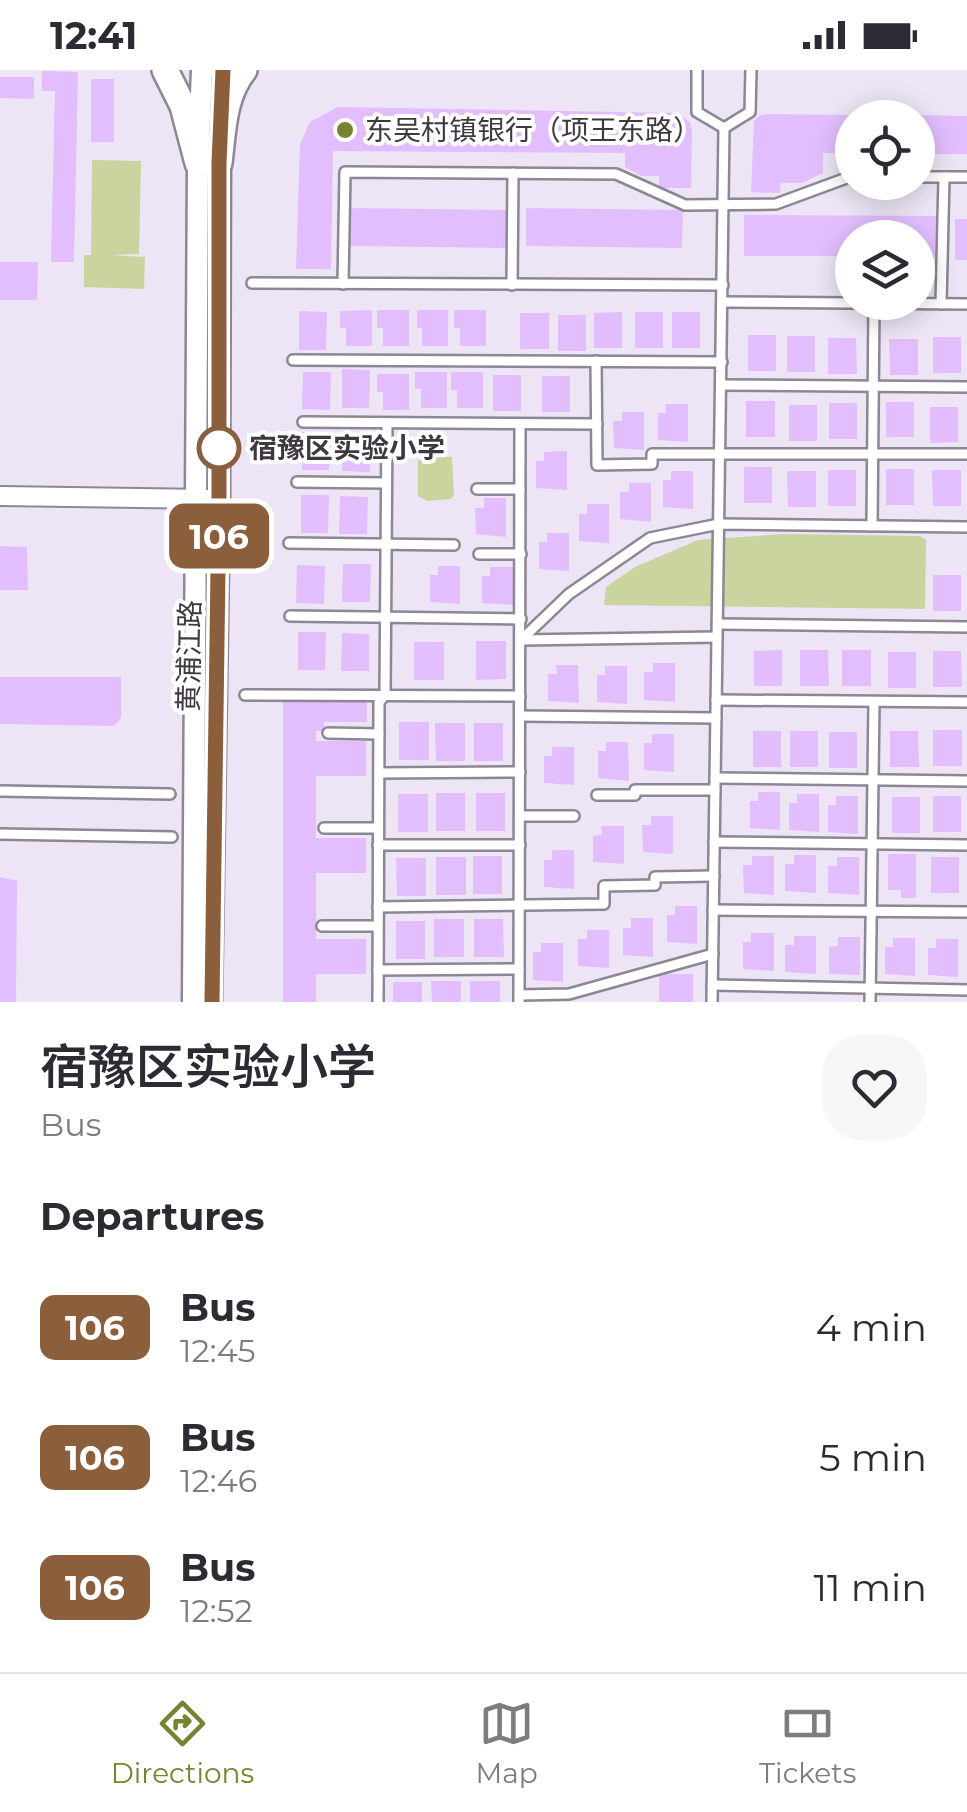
<!DOCTYPE html>
<html lang="en">
<head>
<meta charset="utf-8">
<style>
	:root { --surface:#fff; --page:#f7f7f7; --text:#2b2b33; --muted:#7c7c81; --line:#e1e1e2; --accent:#778330 }
	body { margin:0; font-family:Montserrat,"Noto Sans SC",sans-serif; background:var(--page); color:var(--text); height:100vh; display:flex; flex-direction:column; font-size:38px; white-space:nowrap }
	* { box-sizing:border-box; margin:0 }
	p { font-size:32px; color:var(--muted) }
	.icon { flex:none; width:55px; height:55px; fill:none; stroke:currentColor; stroke-width:2; stroke-linecap:round; stroke-linejoin:round }
	.map { position:relative; height:932px; overflow:hidden }
	.details { display:flex; flex-direction:column; background:var(--surface); flex:1 }
	.details>* { flex:none }
	.badge { padding:0 20px; border-radius:15px; font-size:35px; line-height:65px }
	.tools { position:absolute; left:835px; top:30px; display:grid; gap:20px }
	.tools a { display:grid; place-items:center; width:100px; height:100px; border-radius:50%; background:var(--surface); box-shadow:0 5px 25px #0003; font-size:50px }
	.map>.badge { position:absolute; translate:-50% -50%; box-shadow:0 0 0 5px #fff }
	h2 { padding:0 40px; font-size:38px; line-height:90px }
	.round { display:grid; place-items:center; flex:none; width:105px; height:105px; border-radius:40px; background:var(--page) }
	.overview { display:flex; align-items:center; justify-content:space-between; height:170px; padding:0 40px }
	h1 { font-size:48px; font-weight:600; line-height:75px }
	ul { padding:0; list-style:none }
	li { display:flex; align-items:center; gap:30px; height:130px; padding:0 40px }
	li div { flex:1 }
	li b { display:block; font-size:38px }
	li em { font-style:normal }
	li .badge { min-width:110px; font-weight:700; text-align:center }
	.status { display:flex; justify-content:space-between; align-items:center; height:70px; padding:0 50px; background:var(--surface); direction:ltr }
	.status svg { height:28px; fill:currentColor }
	.tab-bar { display:flex; justify-content:space-around; align-items:center; height:140px; border-top:2px solid var(--line); background:var(--surface); font-size:28px; color:var(--muted) }
	.tab-bar a { display:grid; justify-items:center; gap:5px }
	.tab-bar .current { color:var(--accent) }
	.map>svg:first-child { display:block }
</style>
</head>
<body>
<div class="status"><b>12:41</b><svg viewBox="0 0 49 12"><path d="M0 12V9h3v3zM5 12V6h3v6zM10 12V3h3v9zM15 12V0h3v12zM26 1h20v11H26zM47 4h2v5h-2z"/></svg></div>
<div class="map">
<svg width="967" height="932" viewBox="0 0 967 932">
	<rect width="100%" height="100%" fill="#ede5f5"/>
	<!-- green -->
	<g fill="#cad49e">
		<path d="M92,90l49,1 -2,93 -29,1 35,2 -1,32 -60,-2v-32h7z"/>
		<path d="M427,385l25,2 2,38 -3,4 -24,2 -9,-5v-35z"/>
		<path d="M784,464l136,2 6,4 -1,69 -321,-4 2,-18 29,-20 63,-27z"/>
	</g>
	<!-- building -->
	<g fill="#e2befe">
		<path d="M42,1l36,1 -4,190h-23l4,-171h-13z"/>
		<path d="M0,7h34v22l-34,-1z"/>
		<rect x="91" y="9" width="23" height="63"/>
		<path d="M338,37l339,6 13,9 2,10 -1,56h-32v-12h-17l-17,-9v-14l-292,-2 -2,118h-35l4,-125 10,-22z"/>
		<path d="M770,44l82,1v38h-29v20l-21,10h-21l-1,10 -29,-1 3,-71 7,-6z"/>
		<path d="M918,45l49,1v38h-49z"/>
		<path d="M350,138l157,2v38l-157,-2z"/>
		<path d="M526,138l157,2 -1,38 -156,-2z"/>
		<path d="M744,145l192,1 -1,41h-17v-19h-66v18h-108z"/>
		<rect x="955" y="149" width="12" height="41"/>
		<path d="M0,192h38l-1,38h-37z"/>
		<path d="M372,240v36h-26v-18h-6v-17z"/>
		<path d="M377,240h32v36h-26v-18h-6z"/>
		<path d="M417,240h31v36h-26v-18h-5z"/>
		<path d="M454,240h32v36h-26v-18h-6z"/>
		<path d="M299,241l28,1 -1,38h-27z"/>
		<path d="M622,242v36h-28v-35z"/>
		<rect x="635" y="242" width="28" height="36"/>
		<rect x="672" y="242" width="28" height="36"/>
		<rect x="520" y="243" width="29" height="36"/>
		<rect x="558" y="245" width="28" height="36"/>
		<rect x="748" y="265" width="28" height="36"/>
		<rect x="787" y="266" width="28" height="36"/>
		<rect x="933" y="267" width="28" height="36"/>
		<path d="M828,268h28l1,36h-29z"/>
		<path d="M889,269h29v36h-28z"/>
		<path d="M342,299l28,1 -1,38h-27z"/>
		<path d="M303,302h28l-1,38 -28,-1z"/>
		<path d="M415,302h32v36h-26v-19h-6z"/>
		<path d="M451,302h32v36h-26v-18h-6z"/>
		<path d="M377,304h32v36h-26v-18h-6z"/>
		<rect x="493" y="305" width="28" height="36"/>
		<rect x="542" y="306" width="28" height="36"/>
		<rect x="746" y="331" width="29" height="36"/>
		<rect x="886" y="332" width="28" height="35"/>
		<rect x="829" y="333" width="28" height="36"/>
		<path d="M666,334h22v38l-30,-2v-27h8z"/>
		<rect x="789" y="335" width="28" height="36"/>
		<path d="M930,337h28v35l-28,1z"/>
		<path d="M622,342h22v38l-30,-2 -1,-27h9z"/>
		<path d="M302,362h28l-1,38h-27z"/>
		<path d="M343,363h28l-1,39 -28,-1z"/>
		<path d="M567,381v39l-31,-2v-27h8v-9z"/>
		<rect x="744" y="397" width="28" height="36"/>
		<rect x="886" y="399" width="28" height="36"/>
		<rect x="828" y="400" width="28" height="36"/>
		<path d="M932,400h29v36h-28z"/>
		<path d="M671,401h22v38l-30,-2v-27h8z"/>
		<path d="M787,401h29v36h-28z"/>
		<path d="M629,413h22v39l-31,-3v-27h9z"/>
		<path d="M301,425h28l-1,38h-27z"/>
		<path d="M340,426l28,1 -1,37h-28z"/>
		<path d="M484,428h22v39l-30,-3 -1,-26h9z"/>
		<path d="M587,434h22v39l-30,-2v-27h8z"/>
		<path d="M547,463h22v38l-30,-2v-27h8z"/>
		<path d="M0,476l27,1 1,43h-28z"/>
		<path d="M343,494h28l-1,38h-28z"/>
		<path d="M297,495l28,1 -1,38 -28,-1z"/>
		<path d="M438,496h22v38l-30,-2v-27h8z"/>
		<path d="M490,497h23v38l-31,-2v-27h8z"/>
		<rect x="933" y="505" width="28" height="36"/>
		<path d="M298,562h28l-1,38h-27z"/>
		<path d="M342,563l27,1v37h-28z"/>
		<path d="M476,571h30v38l-30,1z"/>
		<rect x="414" y="572" width="30" height="38"/>
		<path d="M782,580v36h-28v-35z"/>
		<path d="M800,580h28l1,36h-29z"/>
		<rect x="842" y="580" width="29" height="36"/>
		<path d="M933,581h28l1,36h-29z"/>
		<rect x="888" y="582" width="28" height="36"/>
		<path d="M653,593h22v39l-31,-2v-28h9z"/>
		<path d="M556,595h22l1,38 -31,-2v-27h9z"/>
		<path d="M605,596h22v38l-30,-2v-27h8z"/>
		<path d="M0,607h121v41l-7,8 -114,-2z"/>
		<path d="M283,632h84v20h-43v9h-8v10h50v35h-50v62h50v35h-50v66h50v35h-50v28h-33z"/>
		<rect x="399" y="652" width="30" height="38"/>
		<path d="M435,653h30v38h-29z"/>
		<rect x="474" y="653" width="29" height="38"/>
		<rect x="933" y="660" width="29" height="36"/>
		<rect x="753" y="661" width="28" height="36"/>
		<rect x="790" y="661" width="28" height="36"/>
		<path d="M890,661h28l1,36h-29z"/>
		<rect x="829" y="662" width="28" height="36"/>
		<path d="M652,664h22v38l-30,-2v-27h8z"/>
		<path d="M606,672h22l1,39 -31,-3v-27h8z"/>
		<path d="M552,677h22v38l-30,-2v-27h8z"/>
		<path d="M758,722h22v38l-30,-2v-27h8z"/>
		<rect x="436" y="723" width="29" height="38"/>
		<rect x="476" y="723" width="29" height="38"/>
		<rect x="398" y="724" width="30" height="38"/>
		<path d="M797,724h22v38l-30,-2v-27h8z"/>
		<path d="M836,726h22v38l-30,-2v-27h8z"/>
		<rect x="933" y="726" width="28" height="36"/>
		<rect x="892" y="727" width="28" height="36"/>
		<path d="M651,746h22v38l-30,-2 -1,-27h9z"/>
		<path d="M601,756h23v38l-31,-2v-26l9,-1z"/>
		<path d="M552,780h22v39l-30,-2v-27h8z"/>
		<path d="M888,784h28v44h-15v-8h-13z"/>
		<path d="M794,785h22v38l-31,-2v-27h9z"/>
		<rect x="473" y="786" width="29" height="38"/>
		<path d="M752,786h22v39l-30,-2 -1,-28h9z"/>
		<rect x="436" y="787" width="30" height="38"/>
		<path d="M837,787h22v38l-31,-2v-27h9z"/>
		<rect x="931" y="787" width="28" height="36"/>
		<path d="M396,788h30v38h-29z"/>
		<path d="M0,807l17,4 -1,121h-16z"/>
		<path d="M675,836h22v38l-30,-2v-27h8z"/>
		<path d="M631,848h22v39l-30,-2v-27h8z"/>
		<rect x="434" y="849" width="30" height="38"/>
		<path d="M474,849h29l1,38h-30z"/>
		<rect x="396" y="851" width="29" height="38"/>
		<path d="M587,860h22v38l-31,-2v-27h9z"/>
		<path d="M751,863h23v38l-31,-2v-27h8z"/>
		<path d="M794,866h22v38l-31,-2v-27h9z"/>
		<path d="M838,867h22v38l-31,-1v-27l9,-1z"/>
		<path d="M893,868h22v38l-30,-2v-27h8z"/>
		<path d="M936,869h22v38l-30,-2v-27h8z"/>
		<path d="M541,873h22v39l-30,-2v-28h8z"/>
		<rect x="659" y="904" width="34" height="28"/>
		<path d="M431,911h30v21h-29z"/>
		<rect x="470" y="911" width="30" height="21"/>
		<rect x="393" y="912" width="29" height="20"/>
	</g>
	<g fill="none" stroke-linecap="round" stroke-linejoin="round">
		<defs>
			<g id="service">
				<path d="M697,0v42l27,16 26,-16 1,-42"/>
				<path d="M918,107h49"/>
				<path d="M252,213l471,2"/>
				<path d="M343,214l2,-112 271,2 69,31 91,-1 76,-28"/>
				<path d="M512,215l1,-112"/>
				<path d="M723,232l244,2"/>
				<path d="M941,234l3,-127"/>
				<path d="M293,290l429,2"/>
				<path d="M596,291l1,104 55,-1v-10h315"/>
				<path d="M721,315l246,2"/>
				<path d="M303,352l294,2"/>
				<path d="M297,412l89,1"/>
				<path d="M477,419h43"/>
				<path d="M872,456l2,-223"/>
				<path d="M289,473l165,2"/>
				<path d="M479,484h42"/>
				<path d="M290,546l231,3"/>
				<path d="M718,554l249,3"/>
				<path d="M521,570l48,-46 81,-56 69,-14 248,3"/>
				<path d="M521,570l196,-3"/>
				<path d="M245,625l275,1"/>
				<path d="M716,630l251,2"/>
				<path d="M520,646l196,2"/>
				<path d="M328,663l51,1"/>
				<path d="M379,703l141,-1"/>
				<path d="M715,708l252,3"/>
				<path d="M0,721l170,3"/>
				<path d="M597,725h38v-5h80"/>
				<path d="M520,746h54"/>
				<path d="M324,758h54"/>
				<path d="M0,764l172,3"/>
				<path d="M714,772l253,3"/>
				<path d="M378,775h142"/>
				<path d="M378,837l226,-3v-18l51,-1v-8l59,-1"/>
				<path d="M713,840l254,2"/>
				<path d="M322,856h56"/>
				<path d="M378,900l141,-1"/>
				<path d="M712,915l255,5"/>
				<path d="M519,925l50,-1 144,-40"/>
				<path d="M378,932l1,-300 6,-7 2,-272"/>
				<path d="M519,932l1,-578"/>
				<path d="M712,932l12,-874"/>
				<path d="M870,932l4,-300"/>
			</g>
			<path id="minor" d="M0,426l209,3"/>
			<g id="tertiary">
				<path d="M222,35l1,-35"/>
				<path d="M193,932l5,-839 4,-93"/>
				<path d="M211,932l8,-503 1,-350"/>
			</g>
			<g id="secondary">
				<path d="M165,0l18,36 15,57"/>
				<path d="M219,93c4,-32 4,-67 25,-93"/>
			</g>
		</defs>
		<!-- service casing -->
		<use href="#service" stroke="#8d8694" stroke-width="14"/>
		<!-- minor casing -->
		<use href="#minor" stroke="#8d8694" stroke-width="22"/>
		<!-- tertiary casing -->
		<use href="#tertiary" stroke="#8d8694" stroke-width="25"/>
		<!-- secondary casing -->
		<use href="#secondary" stroke="#8d8694" stroke-width="30"/>
		<!-- service -->
		<use href="#service" stroke="#fff" stroke-width="9"/>
		<!-- minor -->
		<use href="#minor" stroke="#fff" stroke-width="18"/>
		<!-- tertiary -->
		<use href="#tertiary" stroke="#fff" stroke-width="20"/>
		<!-- secondary -->
		<use href="#secondary" stroke="#fff" stroke-width="25"/>
	</g>
	<g fill="none" stroke-linecap="round" stroke-linejoin="round">
		<defs>
			<path id="line" d="M212,932l7,-504v-335l4,-93"/>
		</defs>
		<!-- line casing -->
		<use href="#line" stroke="#fff" stroke-width="22"/>
		<!-- line -->
		<use href="#line" stroke="#8b5e3c" stroke-width="15"/>
	</g>
	<!-- markers -->
	<circle fill="#778330" stroke="#fff" stroke-width="4" cx="345" cy="60" r="10"/>
	<circle fill="#fff" stroke="#8b5e3c" stroke-width="5" cx="219" cy="378" r="20"/>
	<g text-anchor="middle" stroke-width="8" stroke-linejoin="round" paint-order="stroke">
		<!-- poi labels -->
		<g font-size="28" fill="#3d393f" stroke="#fff" text-anchor="start">
			<text x="365" y="70">东吴村镇银行（项王东路）</text>
		</g>
		<!-- stop labels -->
		<g font-size="28" font-weight="bold" fill="#3d393f" stroke="#fff" text-anchor="start">
			<text x="249" y="388">宿豫区实验小学</text>
		</g>
		<!-- street labels -->
		<g font-size="28" fill="#3d393f" stroke="#fff">
			<text transform="translate(189 586) rotate(-89)" y="10">黄浦江路</text>
		</g>
	</g>
</svg>
<div class="tools">
<a><svg class="icon" aria-label="locate" viewBox="0 0 24 24"><circle cx="12" cy="12" r="6"/><path d="M12 2v4M12 18v4M2 12h4M18 12h4"/></svg></a>
<a><svg class="icon" aria-label="layers" viewBox="0 0 24 24"><path d="M12 4l9 5-9 5-9-5zM3 14l9 5 9-5"/></svg></a>
</div>
<b class="badge" style="left:219px;top:466px;background:#8b5e3c;color:#fff">106</b>
</div>
<section class="details">
<div class="overview"><div><h1>宿豫区实验小学</h1><p>Bus</p></div><a class="round"><svg class="icon" aria-label="heart" viewBox="0 0 24 24"><path d="M12 20l-8-8c-3-5 5-10 8-4 3-6 11-1 8 4z"/></svg></a></div>
<h2>Departures</h2>
<ul>
<li><span class="badge" style="background:#8b5e3c;color:#fff">106</span><div><b>Bus</b><p>12:45</p></div><em>4 min</em></li>
<li><span class="badge" style="background:#8b5e3c;color:#fff">106</span><div><b>Bus</b><p>12:46</p></div><em>5 min</em></li>
<li><span class="badge" style="background:#8b5e3c;color:#fff">106</span><div><b>Bus</b><p>12:52</p></div><em>11 min</em></li>
</ul>
</section>
<nav class="tab-bar">
<a class="current"><svg class="icon" aria-label="directions" viewBox="0 0 24 24"><path d="M12 3l9 9-9 9-9-9zM9 14v-3h6M13 9l2 2-2 2"/></svg>Directions</a>
<a><svg class="icon" aria-label="map" viewBox="0 0 24 24"><path d="M3 6l6-2 6 2 6-2v14l-6 2-6-2-6 2zM9 4v14M15 6v14"/></svg>Map</a>
<a><svg class="icon" aria-label="tickets" viewBox="0 0 24 24"><path d="M3 7h18v10H3zM15 7v10"/></svg>Tickets</a>
</nav>
</body>
</html>
